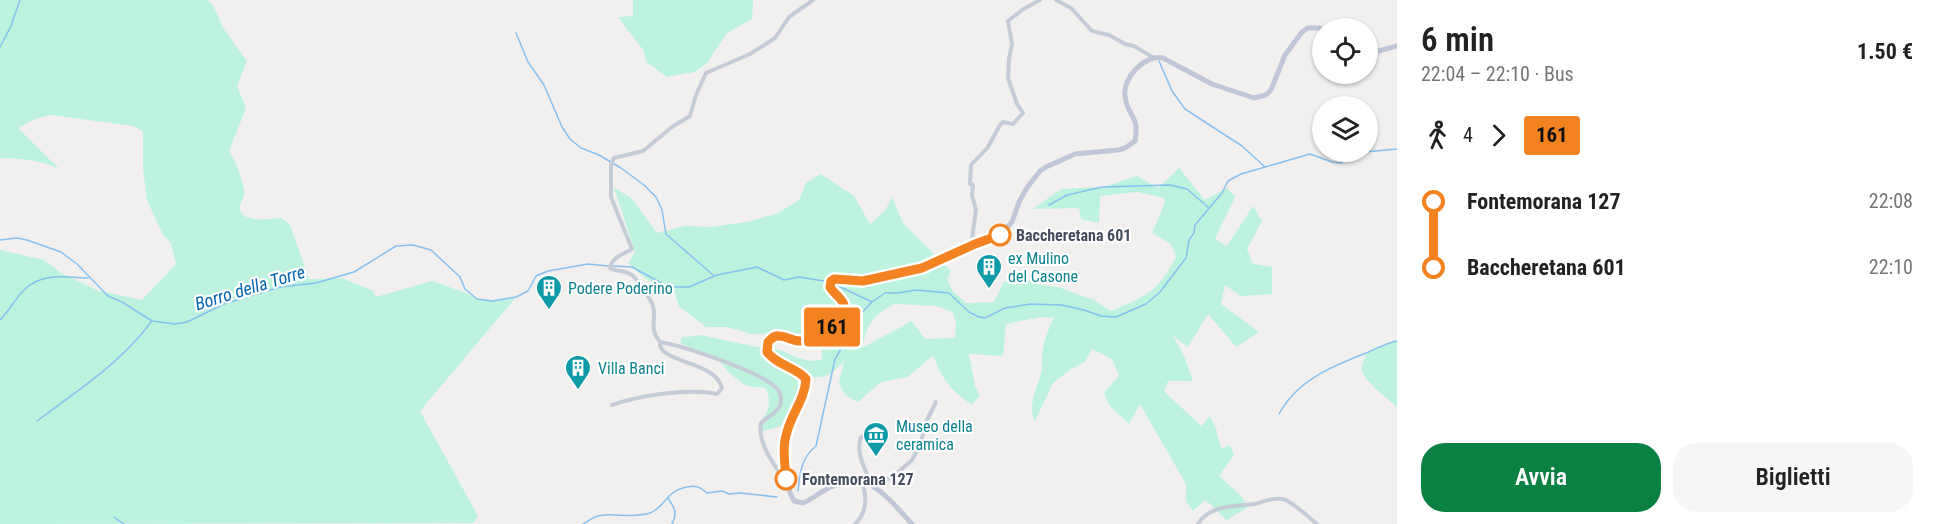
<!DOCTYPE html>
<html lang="it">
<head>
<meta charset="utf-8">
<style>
	:root { --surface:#fff; --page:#f6f6f6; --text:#222; --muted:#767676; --accent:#0b8043 }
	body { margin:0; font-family:"Roboto Condensed",sans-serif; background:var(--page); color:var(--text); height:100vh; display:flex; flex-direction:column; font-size:22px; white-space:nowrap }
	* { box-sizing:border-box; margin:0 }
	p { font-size:20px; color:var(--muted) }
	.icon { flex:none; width:33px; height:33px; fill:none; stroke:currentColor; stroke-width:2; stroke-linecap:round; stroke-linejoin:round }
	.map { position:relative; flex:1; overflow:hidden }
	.details { display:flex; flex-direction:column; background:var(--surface); width:540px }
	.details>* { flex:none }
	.badge { padding:0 12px; border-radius:4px; font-size:21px; line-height:39px }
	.buttons { position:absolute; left:1312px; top:18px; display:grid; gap:12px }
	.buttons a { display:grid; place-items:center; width:66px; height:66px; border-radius:50%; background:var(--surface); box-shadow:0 2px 4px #0004; font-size:30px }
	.map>.badge { position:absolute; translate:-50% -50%; box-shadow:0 0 0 3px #fff }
	.legs { display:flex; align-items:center; gap:9px; height:66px; padding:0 24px; font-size:20px }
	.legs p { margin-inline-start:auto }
	.overview { display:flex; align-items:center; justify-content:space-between; height:102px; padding:0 24px }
	h1 { font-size:33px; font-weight:600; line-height:45px }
	.button { display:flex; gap:12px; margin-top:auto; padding:12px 24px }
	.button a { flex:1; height:69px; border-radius:24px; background:var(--accent); color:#fff; font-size:24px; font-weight:600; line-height:69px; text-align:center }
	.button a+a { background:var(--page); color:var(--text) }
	ul { padding:0 24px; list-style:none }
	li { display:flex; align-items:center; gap:21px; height:66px; font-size:22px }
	li i { display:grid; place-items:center; width:9px; height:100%; margin:0 8px; background:currentColor }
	li i::after { content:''; width:15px; height:15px; margin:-8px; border:4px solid; border-radius:50%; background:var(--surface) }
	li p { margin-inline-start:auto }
	li:first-child i { background:linear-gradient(#0000 50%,currentColor 0) }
	li:last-child i { background:linear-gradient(currentColor 50%,#0000 0) }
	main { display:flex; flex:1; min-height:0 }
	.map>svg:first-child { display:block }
</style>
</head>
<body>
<main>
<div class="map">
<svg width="1397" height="524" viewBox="0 0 1397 524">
	<rect width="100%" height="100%" fill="#f2f0ef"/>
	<!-- green -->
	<g fill="#bcf2de" fill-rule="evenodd">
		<path d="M0,0h208l6,7 9,21 24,33 -10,25 9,22 -17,43c7,12 14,27 15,41 1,5 -3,9 -4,14 -2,18 31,13 41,12l9,7 19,54 33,-1 30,12 4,7 56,-16 34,12 11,6 15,2 24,-4 -96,114 58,105 -5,7 -473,1v-274l44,10 17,13 38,18 43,9 34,-36 -5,-21 -8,-8 -16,-35 -4,-31v-37l-9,-6 -84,-11 -15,4 -17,9 41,41c-20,-10 -38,-10 -59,-11z"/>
		<path d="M633,0h120l-1,19 -25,14 -20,30 -12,9 -28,5 -21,-15 -2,-11 -26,-34 15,-1z"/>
		<path d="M1179,168l26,32 22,-12 8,9 -20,42 12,7 26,-40 9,15 -15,28 6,15 19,3v27l-31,2 -16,-11 -4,19 38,28 -23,15 -28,-33 -20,33 -15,-11 11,20 9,25h-25l-4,10 37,35 9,-10 6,12 5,21 9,-4 4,10 -15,21 22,20 7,11 -21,13c-9,-6 -13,-14 -22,-20l-12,11 -7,-10v-17l-46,-80 -11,20 -19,-18 -6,-13 15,-17 -7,-17 -20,-10 -7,13 -14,7 -18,14 -18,38c-8,-14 2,-33 6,-47 2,-8 0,-17 2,-25 2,-12 6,-21 11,-31l-13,-1 -35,7 -3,32 -34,-2 6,32 5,10 -8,9c-22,-16 -29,-24 -39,-50l-25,22 -27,5 -23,20 -13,-7 -6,-12 5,-22c-15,16 -18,17 -40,16l-13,43 -9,6 -20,5 -1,-10c9,-12 10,-19 5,-33l-20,-2 -19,-15 -9,-13 -37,-14v-6l19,-3 57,12 24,3 14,7 15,4 12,-1 -1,-13 -9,-11 -18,2 -7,-5 -35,1 -25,-7h-21l-27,-21 -4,-13 -28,-13 -19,-17 7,-11 -21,-65 18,12 25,34 28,-7 28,1 38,-6 27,-8 21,-13 7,-17 15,-9 33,22 16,28 15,-13 7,-14 11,26 48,48 -4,8 5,11 14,13 28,-1 9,-19 16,-8 22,10 17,2 36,13 17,11c35,-15 47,-19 65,-54l-5,-13 -19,-11 13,-30 -1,-5 -27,-6 -37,4 -1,27 -18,-4 -2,-11 -46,1 28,-20 42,-2 34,-11 21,12zM895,304l41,2 17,6 3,11 -1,15 -30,1 -13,-18 -50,27c5,-24 10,-33 33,-44z"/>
		<path d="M1397,340v67c-9,-8 -32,-25 -35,-36 -1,-6 3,-14 5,-19z"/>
	</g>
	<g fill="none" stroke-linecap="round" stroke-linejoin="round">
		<!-- stream -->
		<g stroke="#87c1f1" stroke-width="1.5">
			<path d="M516,33l12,29 16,23 18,42 8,12 11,9 18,7 22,13 23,17 12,12 6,13 4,24 47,41"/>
			<path d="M0,47l11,-21 9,-26"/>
			<path d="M1159,61l13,30 13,18 57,37 23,21"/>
			<path d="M1049,205l18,-10 35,-8 68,-2 17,4 21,18"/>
			<path d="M0,240l17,-2 10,2 34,12 16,12 31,32 14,6 30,19 23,3 12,-2 37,-18 56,-17 36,-4 38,-11 42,-26 17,-1 18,5 29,27 5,12 12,10 15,2 24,-4 12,-6 8,-15 12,-5 40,-7 20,2"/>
			<path d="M613,266l19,1 33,18 10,2h14l28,-12 40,-8 27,13 15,-3 31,5"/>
			<path d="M834,284l38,18"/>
			<path d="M0,320c9,-9 15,-21 24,-30 17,-18 42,-13 64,-12"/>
			<path d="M1279,414c18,-34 54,-48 87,-61 10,-4 20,-10 31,-12"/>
			<path d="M37,421c40,-30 84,-58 114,-99"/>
			<path d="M798,491c2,-18 3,-33 18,-45l19,-87 13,-22 9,-19 15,-16 13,-9h13l18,-3 33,3 20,19 10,5 6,1 20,-10 26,-4 31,1 22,5 17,6 15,1 30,-13 14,-12 26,-34 3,-18 5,-7 1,-8 27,-32 6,-12 13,-7 69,-20 22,8 8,1 25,-11 32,-3"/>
			<path d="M668,498c6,9 10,15 4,26"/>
			<path d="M114,517l10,7"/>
			<path d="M583,524c6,-4 13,-9 21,-9 15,-1 31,3 46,-2 16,-6 15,-22 37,-26 9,-2 13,0 20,6l15,-2 7,3 11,-1 37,4"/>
		</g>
		<!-- street -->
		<g stroke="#c6cbd8" stroke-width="4">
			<path d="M1056,0l15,8 21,23 17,4 16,9 9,2 20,12"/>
			<path d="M971,246l5,-36 -4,-15 1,-10 -3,-1 1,-19 17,-18 12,-22 3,-3 10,2 10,-11 -6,-9 -9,-26 1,-19 3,-15 -4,-23 14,-11 18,-10"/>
			<path d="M612,405c29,-10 76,-17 105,-11l5,-6c-7,-28 -65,-25 -62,-46"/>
			<path d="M869,434l-8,3c-6,18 5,30 9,47"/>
			<path d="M785,480c-11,-15 -28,-37 -24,-57 7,-7 20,-11 20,-23 0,-2 -1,-7 -2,-9 -12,-18 -96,-45 -119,-49 -12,-15 -3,-23 -7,-36 -1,-5 -17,-28 -21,-31 -7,-5 -15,-3 -22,-7 2,-11 14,-14 22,-19l-21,-52v-33l3,-6 29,-7 29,-24 18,-11 6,-21 10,-22 44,-19 25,-16 14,-21 24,-17"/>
			<path d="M874,487l22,-13 16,-14 8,-15 7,-25 9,-18"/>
			<path d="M855,524c13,-12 12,-27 7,-42"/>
			<path d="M1198,524c11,-19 38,-18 57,-20 8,-2 18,-7 28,-5 9,2 26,19 34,25"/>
		</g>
		<!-- secondary -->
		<g stroke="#c1c7d9" stroke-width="5">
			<path d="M1368,54l29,-8"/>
			<path d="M912,524c-12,-13 -32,-38 -49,-42 -9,-3 -24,1 -32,5 -10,4 -18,12 -28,16l-9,-2c-10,-17 -14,-55 -6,-74 7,-15 17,-30 18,-48 -10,-12 -27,-13 -39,-27v-10c14,-13 17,-1 31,-1 13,1 21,-4 30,-11 5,-4 11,-8 15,-13 9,-17 -18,-22 -11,-37 10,-4 21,2 31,1l59,-13 53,-24 25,-9 12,-13 7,-20 7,-13 14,-18 6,-4 29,-13 43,-4 7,-2 10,-7c5,-26 -8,-25 -10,-45 -3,-18 20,-42 38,-38l49,26 42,14 12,-3 5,-5 14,-35 17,-23 6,-4h12l3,1"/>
		</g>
	</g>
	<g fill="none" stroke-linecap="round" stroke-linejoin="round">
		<defs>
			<path id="line-1" d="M786,479c-1,-15 -4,-33 1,-47 5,-19 18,-33 19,-53 -10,-12 -28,-13 -39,-27l1,-10c3,-3 6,-7 11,-6 8,0 14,6 23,5 14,0 46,-19 42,-36 -2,-7 -10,-11 -14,-18l1,-6 3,-2 29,2 59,-13 53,-24 25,-9"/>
		</defs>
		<!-- line-1 casing -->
		<use href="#line-1" stroke="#fff" stroke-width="14"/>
		<!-- line-1 -->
		<use href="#line-1" stroke="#f58220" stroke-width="9"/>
	</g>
	<!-- icons -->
	<defs>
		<symbol id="building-pin" viewBox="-11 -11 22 30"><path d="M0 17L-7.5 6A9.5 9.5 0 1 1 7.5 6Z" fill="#0f9aa8" stroke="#fff"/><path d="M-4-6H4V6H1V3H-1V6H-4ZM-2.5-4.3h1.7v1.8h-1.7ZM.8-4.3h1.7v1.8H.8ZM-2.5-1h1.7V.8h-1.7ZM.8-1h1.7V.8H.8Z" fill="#fff"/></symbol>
		<symbol id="museum-pin" viewBox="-11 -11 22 30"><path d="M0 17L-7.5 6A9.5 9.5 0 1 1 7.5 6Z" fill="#0f9aa8" stroke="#fff"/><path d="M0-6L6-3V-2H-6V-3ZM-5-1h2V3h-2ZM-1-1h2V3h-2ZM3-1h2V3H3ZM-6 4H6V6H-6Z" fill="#fff"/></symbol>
	</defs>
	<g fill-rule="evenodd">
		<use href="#building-pin" x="974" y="252" width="30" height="40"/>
		<use href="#building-pin" x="534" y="273" width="30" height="40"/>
		<use href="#building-pin" x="563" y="353" width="30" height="40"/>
		<use href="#museum-pin" x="861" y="420" width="30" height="40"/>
	</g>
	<!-- markers -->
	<g fill="#fff" stroke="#f58220" stroke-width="3">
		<circle cx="1000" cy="235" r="10"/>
		<circle cx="786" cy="479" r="10"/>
	</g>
	<g text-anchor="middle" stroke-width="4.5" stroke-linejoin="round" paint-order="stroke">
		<!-- stop labels -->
		<g font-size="16" font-weight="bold" fill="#464d5e" stroke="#fff" text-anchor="start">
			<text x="1016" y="241">Baccheretana 601</text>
			<text x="802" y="485">Fontemorana 127</text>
		</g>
		<!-- culture labels -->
		<g font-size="16" fill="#0d838f" stroke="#fff" text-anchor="start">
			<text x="1008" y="264">ex Mulino<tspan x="1008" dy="18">del Casone</tspan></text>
			<text x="568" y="294">Podere Poderino</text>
			<text x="598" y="374">Villa Banci</text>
			<text x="896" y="432">Museo della<tspan x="896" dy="18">ceramica</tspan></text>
		</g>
		<!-- water labels -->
		<g font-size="18" font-style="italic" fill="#0565b3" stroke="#fff">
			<text transform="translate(250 288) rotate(-17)" y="6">Borro della Torre</text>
		</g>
	</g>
</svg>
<div class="buttons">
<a><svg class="icon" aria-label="locate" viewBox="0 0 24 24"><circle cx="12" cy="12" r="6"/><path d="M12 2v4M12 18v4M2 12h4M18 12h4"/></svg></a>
<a><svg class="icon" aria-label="layers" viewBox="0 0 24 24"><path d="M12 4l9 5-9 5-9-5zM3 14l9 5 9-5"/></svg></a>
</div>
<b class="badge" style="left:832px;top:327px;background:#f58220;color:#111">161</b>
</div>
<section class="details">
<div class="overview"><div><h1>6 min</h1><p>22:04 – 22:10 · Bus</p></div><b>1.50 €</b></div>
<div class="legs"><svg class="icon" aria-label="walk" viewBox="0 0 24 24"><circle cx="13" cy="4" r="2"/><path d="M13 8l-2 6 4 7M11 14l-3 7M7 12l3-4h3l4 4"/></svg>4<svg class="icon" aria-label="forward" viewBox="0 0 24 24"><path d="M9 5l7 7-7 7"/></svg><b class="badge" style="background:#f58220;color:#111">161</b></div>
<ul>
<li><i style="color:#f58220"></i><b>Fontemorana 127</b><p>22:08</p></li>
<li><i style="color:#f58220"></i><b>Baccheretana 601</b><p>22:10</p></li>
</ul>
<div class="button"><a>Avvia</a><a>Biglietti</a></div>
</section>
</main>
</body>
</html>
